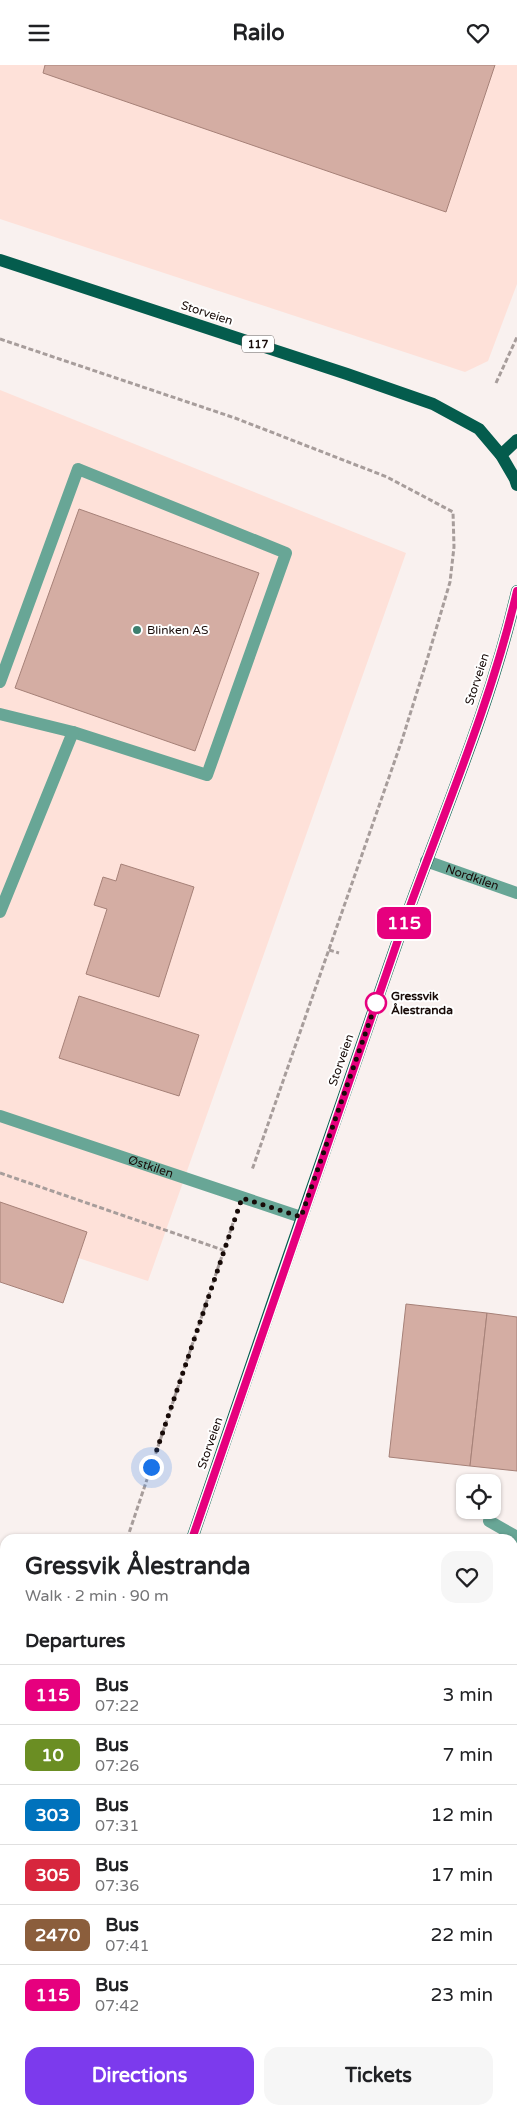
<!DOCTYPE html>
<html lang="en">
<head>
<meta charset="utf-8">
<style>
	:root { --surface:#fff; --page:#f6f6f6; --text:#202124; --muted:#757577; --line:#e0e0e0; --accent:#7c3aed }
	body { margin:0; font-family:"Varela Round",sans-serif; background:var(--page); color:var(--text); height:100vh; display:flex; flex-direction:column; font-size:19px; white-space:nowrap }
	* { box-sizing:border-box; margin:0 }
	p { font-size:16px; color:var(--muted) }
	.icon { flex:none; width:28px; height:28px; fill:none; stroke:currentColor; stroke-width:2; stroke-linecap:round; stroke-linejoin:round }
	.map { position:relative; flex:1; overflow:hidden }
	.drawer { position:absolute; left:0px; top:1469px; width:518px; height:581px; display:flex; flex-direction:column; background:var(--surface); border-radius:15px 15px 0 0; box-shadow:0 1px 4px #0004 }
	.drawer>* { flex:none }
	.badge { padding:0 10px; border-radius:8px; font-size:18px; line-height:32px }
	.tools { position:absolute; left:456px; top:1409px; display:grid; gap:10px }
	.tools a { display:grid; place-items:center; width:45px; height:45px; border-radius:10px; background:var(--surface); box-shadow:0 1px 4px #0004; font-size:25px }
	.you { position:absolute; width:25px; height:25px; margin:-12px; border:4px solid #fff; border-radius:50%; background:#1a73e8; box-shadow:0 0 0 8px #1a73e833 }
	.map>.badge { position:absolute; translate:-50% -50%; box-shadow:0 0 0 2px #fff }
	h2 { padding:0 25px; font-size:19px; line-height:45px }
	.round { display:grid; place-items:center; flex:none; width:52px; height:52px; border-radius:15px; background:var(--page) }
	.summary { display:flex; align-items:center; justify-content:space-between; height:85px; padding:0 25px }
	h1 { font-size:24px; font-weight:800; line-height:38px }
	.primary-button { display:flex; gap:10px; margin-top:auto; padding:10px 25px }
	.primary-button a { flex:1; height:58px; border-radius:15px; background:var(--accent); color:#fff; font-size:20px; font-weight:800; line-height:58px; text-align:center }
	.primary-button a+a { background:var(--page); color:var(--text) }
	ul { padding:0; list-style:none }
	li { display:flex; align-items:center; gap:15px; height:60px; padding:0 25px; border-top:1px solid var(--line) }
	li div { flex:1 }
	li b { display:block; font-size:19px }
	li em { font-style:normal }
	li .badge { min-width:55px; font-weight:700; text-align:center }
	header { display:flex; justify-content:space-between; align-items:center; height:65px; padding:0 25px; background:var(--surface); font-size:22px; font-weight:800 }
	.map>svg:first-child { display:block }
</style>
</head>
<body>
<header><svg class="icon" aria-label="menu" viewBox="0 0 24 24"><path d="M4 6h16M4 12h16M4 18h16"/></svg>Railo<svg class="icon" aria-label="heart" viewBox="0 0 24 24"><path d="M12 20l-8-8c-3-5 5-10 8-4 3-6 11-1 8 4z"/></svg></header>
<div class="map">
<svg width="517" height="2049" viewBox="0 0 517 2049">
	<rect width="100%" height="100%" fill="#f9f1ef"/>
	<!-- built -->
	<g fill="#fee1d9">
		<path d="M0,0h517v219l-29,77 -23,11 -465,-153z"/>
		<path d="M0,325l406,163 -258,728 -148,-49z"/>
	</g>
	<!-- building -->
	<g fill="#d4ada3" stroke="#a68178">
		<path d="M45,0h450l-49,147 -403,-139z"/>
		<path d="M79,444l180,64 -64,178 -180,-63z"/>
		<path d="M121,799l73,23 -35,110 -73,-23 21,-65 -13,-4 9,-28 13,4z"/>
		<path d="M79,931l120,39 -20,61 -120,-38z"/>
		<path d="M0,1137l87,30 -24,71 -63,-21z"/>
		<path d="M406,1239l81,9 -17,153 -81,-9z"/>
		<path d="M487,1248l30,4v154l-47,-5z"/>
		<path d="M512,1648h4l1,44h-5z"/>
		<path d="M331,2045h38l-6,4h-29z"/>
	</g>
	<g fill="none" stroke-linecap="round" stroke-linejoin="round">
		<!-- path -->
		<g stroke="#a79d9b" stroke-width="3" stroke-dasharray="5 2.5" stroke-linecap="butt">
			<path d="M0,274l235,79 152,59 66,35 1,35 -4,35 -23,78 -25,80 -150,430"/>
			<path d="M496,318l21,-46"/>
			<path d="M329,885l10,3"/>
			<path d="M0,1108l223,77"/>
			<path d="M127,1474l106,-316"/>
		</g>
		<!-- minor -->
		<g stroke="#68a696" stroke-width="12">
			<path d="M0,617l78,-213 208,84 -79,222 -134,-43 -73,-18"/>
			<path id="s1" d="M426,796l91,32"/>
			<path d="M0,847l73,-180"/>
			<path id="s2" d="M0,1051l301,101"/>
			<path d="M489,1456l28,16"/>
			<path d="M0,1904l5,-4"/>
			<path d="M82,2049l7,-4"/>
		</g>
		<!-- major -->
		<g stroke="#045c4d" stroke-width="12">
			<path d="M0,195l347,114 86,30 46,25 22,26 14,24 2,6"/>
			<path d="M501,390l16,-15"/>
			<path d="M192,1474c68,-202 138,-404 208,-605 40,-113 90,-225 117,-343"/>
			<path d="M157,2045l1,4"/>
		</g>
	</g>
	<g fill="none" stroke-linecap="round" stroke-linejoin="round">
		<defs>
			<path id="line" d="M192,1474c69,-202 138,-404 208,-605 40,-113 90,-226 117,-343"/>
		</defs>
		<!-- line casing -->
		<use href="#line" stroke="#fff" stroke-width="11"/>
		<!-- line -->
		<use href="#line" stroke="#e6007e" stroke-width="8"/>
		<!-- walk -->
		<path stroke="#180b08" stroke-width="5" stroke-dasharray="0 9" d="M151,1402l91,-269 59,19 75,-214"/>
	</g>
	<!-- markers -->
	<circle fill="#3d7f6f" stroke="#fff" stroke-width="2" cx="137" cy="565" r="5"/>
	<circle fill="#fff" stroke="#e6007e" stroke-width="2.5" cx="376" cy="938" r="10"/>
	<g text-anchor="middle" stroke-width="4" stroke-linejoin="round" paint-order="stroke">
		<!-- shield labels -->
		<rect fill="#fff" stroke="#5d5452" stroke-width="1" x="242" y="270.5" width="32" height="17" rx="4"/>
		<g font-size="11" font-weight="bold" fill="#180b08">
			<text x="258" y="283">117</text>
		</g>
		<!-- street labels -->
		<g font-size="12" fill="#180b08" stroke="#fff">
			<text transform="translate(207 248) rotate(18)" y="4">Storveien</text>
			<text transform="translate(477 614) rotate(-72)" y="4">Storveien</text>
			<text dy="4" stroke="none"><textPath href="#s1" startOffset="49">Nordkilen</textPath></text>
			<text transform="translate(341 995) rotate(-71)" y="4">Storveien</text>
			<text dy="4" stroke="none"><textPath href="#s2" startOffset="159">Østkilen</textPath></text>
			<text transform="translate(210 1378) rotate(-71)" y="4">Storveien</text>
		</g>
		<!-- poi labels -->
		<g font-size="12" fill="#180b08" stroke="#fff" text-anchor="start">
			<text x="147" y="569">Blinken AS</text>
		</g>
		<!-- stop labels -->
		<g font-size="12" font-weight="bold" fill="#180b08" stroke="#fff" text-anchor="start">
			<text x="391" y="935">Gressvik<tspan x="391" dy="14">Ålestranda</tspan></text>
		</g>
	</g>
</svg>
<div class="tools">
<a><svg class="icon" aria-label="locate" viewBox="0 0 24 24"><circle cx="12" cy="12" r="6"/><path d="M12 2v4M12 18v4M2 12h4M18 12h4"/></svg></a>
</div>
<div class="you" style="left:151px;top:1402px"></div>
<b class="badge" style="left:404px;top:858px;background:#e6007e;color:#fff">115</b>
<section class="drawer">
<div class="summary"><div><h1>Gressvik Ålestranda</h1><p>Walk · 2 min · 90 m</p></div><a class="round"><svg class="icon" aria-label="heart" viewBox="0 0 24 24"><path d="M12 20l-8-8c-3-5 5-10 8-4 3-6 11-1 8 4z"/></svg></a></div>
<h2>Departures</h2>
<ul>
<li><span class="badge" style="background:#e6007e;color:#fff">115</span><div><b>Bus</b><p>07:22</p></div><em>3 min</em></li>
<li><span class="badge" style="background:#6b8e23;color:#fff">10</span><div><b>Bus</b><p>07:26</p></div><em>7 min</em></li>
<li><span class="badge" style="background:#0072bc;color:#fff">303</span><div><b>Bus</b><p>07:31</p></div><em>12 min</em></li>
<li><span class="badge" style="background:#d7263d;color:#fff">305</span><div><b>Bus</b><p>07:36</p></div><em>17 min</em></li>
<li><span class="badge" style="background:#8b5e3c;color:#fff">2470</span><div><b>Bus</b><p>07:41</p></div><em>22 min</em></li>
<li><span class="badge" style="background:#e6007e;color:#fff">115</span><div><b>Bus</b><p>07:42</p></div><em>23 min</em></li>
</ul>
<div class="primary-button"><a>Directions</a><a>Tickets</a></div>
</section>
</div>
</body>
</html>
